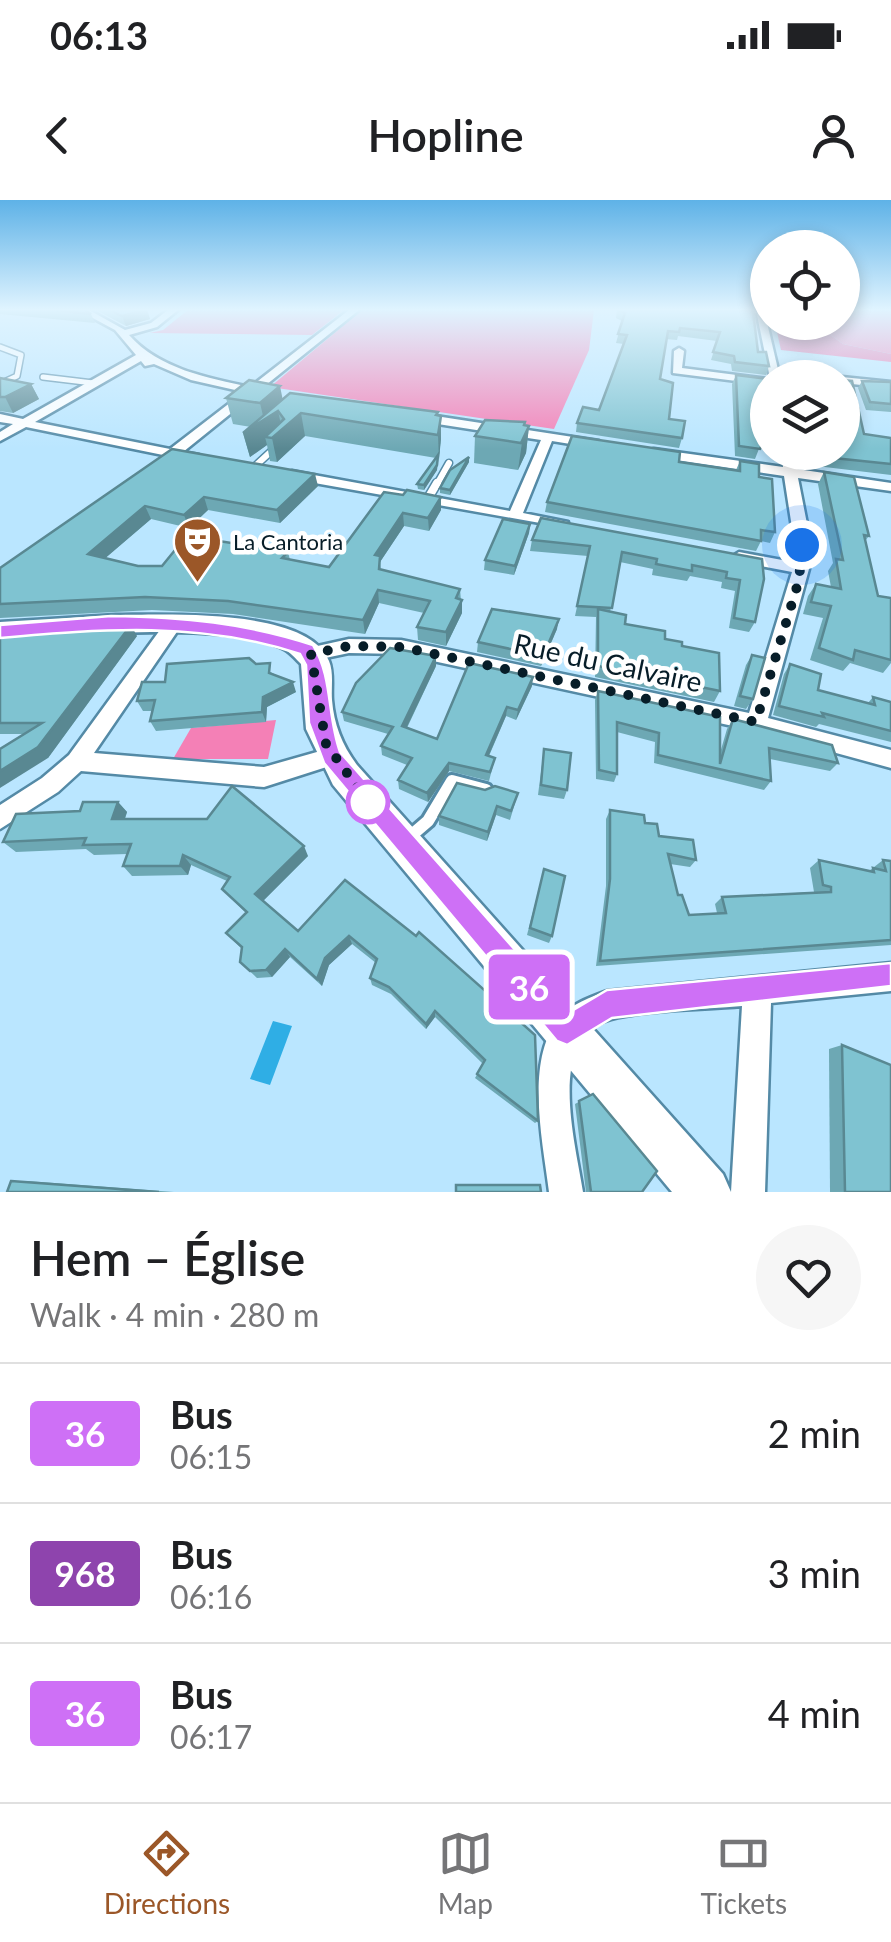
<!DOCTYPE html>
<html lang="en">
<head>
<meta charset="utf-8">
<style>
	:root { --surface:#fff; --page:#f6f6f6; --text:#202124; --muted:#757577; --line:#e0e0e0; --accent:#9b5728 }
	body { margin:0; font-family:Lato,sans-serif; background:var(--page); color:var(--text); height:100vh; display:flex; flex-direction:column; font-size:38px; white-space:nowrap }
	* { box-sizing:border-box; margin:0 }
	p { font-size:32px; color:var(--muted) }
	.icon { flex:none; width:55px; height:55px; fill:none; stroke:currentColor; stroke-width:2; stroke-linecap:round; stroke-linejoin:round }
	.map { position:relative; height:992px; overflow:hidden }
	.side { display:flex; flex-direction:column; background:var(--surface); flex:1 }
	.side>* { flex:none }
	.badge { padding:0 20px; border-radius:8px; font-size:35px; line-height:65px }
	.tools { position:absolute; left:750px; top:30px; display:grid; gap:20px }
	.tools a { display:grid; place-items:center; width:110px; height:110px; border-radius:50%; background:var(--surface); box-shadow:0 5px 15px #0003; font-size:50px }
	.you { position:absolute; width:50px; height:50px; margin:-25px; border:8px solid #fff; border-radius:50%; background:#1a73e8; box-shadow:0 0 0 15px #1a73e833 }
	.map>.badge { position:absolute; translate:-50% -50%; box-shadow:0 0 0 5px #fff }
	.round { display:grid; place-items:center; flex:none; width:105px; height:105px; border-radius:52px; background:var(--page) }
	.overview { display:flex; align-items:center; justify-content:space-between; height:170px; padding:0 30px }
	h1 { font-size:48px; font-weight:600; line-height:75px }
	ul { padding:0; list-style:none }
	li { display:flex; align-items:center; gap:30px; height:140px; padding:0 30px; border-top:2px solid var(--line) }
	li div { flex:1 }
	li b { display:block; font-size:38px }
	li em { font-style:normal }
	li .badge { min-width:110px; font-weight:700; text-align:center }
	.status { display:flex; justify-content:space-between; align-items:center; height:70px; padding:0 50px; background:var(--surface); direction:ltr }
	.status svg { height:28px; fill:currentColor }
	header { display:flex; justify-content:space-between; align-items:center; height:130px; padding:0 30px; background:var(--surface); font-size:45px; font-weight:600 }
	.dock { display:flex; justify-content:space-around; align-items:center; height:140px; border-top:2px solid var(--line); background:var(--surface); font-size:28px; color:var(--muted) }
	.dock a { display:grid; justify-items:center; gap:5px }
	.dock .active { color:var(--accent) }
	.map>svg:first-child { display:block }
</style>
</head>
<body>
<div class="status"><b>06:13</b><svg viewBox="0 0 49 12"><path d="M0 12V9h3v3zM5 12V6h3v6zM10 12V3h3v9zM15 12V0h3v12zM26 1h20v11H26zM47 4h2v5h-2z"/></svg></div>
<header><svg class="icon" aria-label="back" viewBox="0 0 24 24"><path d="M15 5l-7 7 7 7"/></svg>Hopline<svg class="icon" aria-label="person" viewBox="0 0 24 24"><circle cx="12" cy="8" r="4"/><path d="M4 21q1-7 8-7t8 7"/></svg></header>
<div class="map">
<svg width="891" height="992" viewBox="0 0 891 992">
	<rect width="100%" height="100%" fill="#bae6ff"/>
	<!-- green -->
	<g fill="#f480b6">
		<path d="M188,110h156l-32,25 -162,-2 13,-3z"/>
		<path d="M362,110h232l-5,40 -35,79 -284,-42z"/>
		<path d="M843,110h48v44l-48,-10 -29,-21 28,-1z"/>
		<path d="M276,520l-8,39h-95l18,-31z"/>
	</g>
	<!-- forest -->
	<path fill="#ec70ab" d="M775,123h39l29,21 48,10v8l-110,-12z"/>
	<!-- water -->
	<path fill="#2faee5" d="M273,821l19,5 -22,59 -20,-6z"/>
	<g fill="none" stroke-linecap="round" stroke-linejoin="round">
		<defs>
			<g id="lane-far3">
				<path d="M743,110l18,1"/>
				<path d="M0,147l21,8 -4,21 -17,8"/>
				<path d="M43,177l50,6"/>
			</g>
			<g id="lane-far2">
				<path d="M253,268l25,-23"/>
				<path d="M436,286l13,-23"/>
			</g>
			<path id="lane-far1" d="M427,300l10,-17"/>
			<path id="lane" d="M407,639l21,-18 24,-40 34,9"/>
			<g id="street">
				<path d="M78,110h11l36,20 26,-7 17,-13h10l-21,17 -28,8c30,34 79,43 121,52l99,-77h10l-98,79 7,2v4l-13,-1 -72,58 16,3v6l-24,-3 -7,3 -5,-6 -137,-28 -26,14v-9l13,-8 -13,-2v-8l23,5 113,-64 -21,-25zM141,161l4,5 9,-2 37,16 53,12 -74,57 -135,-27z"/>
				<path d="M756,110h8l16,68h-10z"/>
				<path d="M679,148l5,3 -2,17 86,11v6l-95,-12 1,-22z"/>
				<path d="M842,177l49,5v6l-49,-5v-5h-3z"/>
				<path d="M416,213l183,28v6l-4,1 -43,-7 -29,72 45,9v6l-276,-49 -7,-4 7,-4 218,40 31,-71 -129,-20 -2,-3z"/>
				<path d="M654,249l129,18 -2,-15h13l3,17 94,14v8l-93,-13 11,56v35l-41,149 123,32v18l-135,-37 -355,-77 -52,-1 -38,8 -7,-2 -2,-5 2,-5 45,-10 52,1 348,73 43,-141 -53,-10 -8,-5 8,-5 54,10v-28l-9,-58 -135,-20v-6z"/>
				<path d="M174,417l9,6 -89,130 170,14 67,-19 8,3 3,6 -3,6 -75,24 -183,-16 -23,21 -58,37v-24l42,-27 27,-23 99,-136z"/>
				<path d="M891,763v28l-120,12 -6,189h-34l11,-186c-43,4 -90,3 -131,13 -66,16 -35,126 -28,173h-34c-6,-50 -25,-133 11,-175 11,-13 31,-20 47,-26z"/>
			</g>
			<path id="secondary" d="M116,415c48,0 192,-8 213,46 5,12 2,26 3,39 2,25 10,45 25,65l366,409 8,18h-59l-339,-407 -27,-56 -5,-65c-5,-5 -11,-12 -17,-15 -56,-29 -218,-13 -284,-9v-18z"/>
		</defs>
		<!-- lane-far3 casing -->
		<use href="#lane-far3" stroke="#548aa6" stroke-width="8"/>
		<!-- lane-far2 casing -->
		<use href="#lane-far2" stroke="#548aa6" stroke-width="9"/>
		<!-- lane-far1 casing -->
		<use href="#lane-far1" stroke="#548aa6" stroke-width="11"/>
		<!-- lane casing -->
		<use href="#lane" stroke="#548aa6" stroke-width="18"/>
		<!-- street casing -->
		<use href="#street" stroke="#548aa6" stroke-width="5"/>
		<!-- secondary casing -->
		<use href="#secondary" stroke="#548aa6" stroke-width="5"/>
		<!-- lane-far3 -->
		<use href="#lane-far3" stroke="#fff" stroke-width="5"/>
		<!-- lane-far2 -->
		<use href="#lane-far2" stroke="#fff" stroke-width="6"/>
		<!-- lane-far1 -->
		<use href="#lane-far1" stroke="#fff" stroke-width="8"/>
		<!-- lane -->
		<use href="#lane" stroke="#fff" stroke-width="12"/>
		<!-- street -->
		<use href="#street" fill="#fff" fill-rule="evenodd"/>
		<!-- secondary -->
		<use href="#secondary" fill="#fff" fill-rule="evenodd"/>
	</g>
	<!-- wall -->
	<g fill="#6da8b4">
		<path d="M0,110h85l6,4 4,9 -95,-9z"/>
		<path d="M96,110h51l3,9 -24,7z"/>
		<path d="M617,110h132l9,42 11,14 -3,9 -34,-4 -1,-7 -20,-4 6,-19 -39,-5 -1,4 -11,-1 -6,40 9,40 13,19 -3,10 -103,-16 1,-9 22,-13 25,-66 -8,-1 6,-22 -6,-3z"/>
		<path d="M736,175l32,4v57h-4l-9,23 -20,-3 -3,-72z"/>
		<path d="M0,178l31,6 8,15 -26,14 -13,-2z"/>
		<path d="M862,181l29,1v30l-25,-2 -8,-22z"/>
		<path d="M226,198l212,18 3,23 -4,31 -13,20 -6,-1 -1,-5 19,-26 -131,-22 -28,26 -7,-1 -3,-16 -17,12 -7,-24 8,-6 -18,-3z"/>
		<path d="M529,226l-3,27 -8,17 -44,-7 1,-27z"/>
		<path d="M864,234l27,4v37l-91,-11 -3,-12h45z"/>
		<path d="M172,249l146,37 -38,37 -72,-13 -19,18 -38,-9 -46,39 33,8h24l126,-14 2,8 39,7 74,-72 38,2v13l-12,21 -25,-5 -24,36 1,8 79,19 2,24 -16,33 -28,-6 -1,-13 7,-14 -45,-10 -14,31 -132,-20 -81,-4 -152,8v-50z"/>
		<path d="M469,257v5l-19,33 -10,-2v-5z"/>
		<path d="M740,261l19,16 16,55 -5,11 -9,-2 -5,10 -211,-39 2,-10 132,-40 57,8z"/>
		<path d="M824,272l45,64 -4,5 13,55 13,2v65l-8,10 -33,-10 -7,8 -33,-11 13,-42 -20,-4 5,-18 8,-12 15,3 -3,-16 5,-8 -15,-79z"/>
		<path d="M530,324l-1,9 -15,42 -30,-5 1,-10z"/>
		<path d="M532,340l230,19 -7,63 -6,10 -20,-4 6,-37 -14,-3 1,-6 -32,-6 -3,5 -35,-6 1,-6 -33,-7 -10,50 15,12 57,22 38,45 -6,11 -119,-25 1,-60 -21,-1 13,-60 -58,-5z"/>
		<path d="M557,429l-16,37 -64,-14 1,-10z"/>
		<path d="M0,433l137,3 -89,122 -23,-24h-25z"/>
		<path d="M752,455l1,44 -7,10 -12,-3 12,-41z"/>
		<path d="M256,464l18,10 22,18 -29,15 -1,15 -110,9 -6,-10 2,-10h-9l-6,-10 28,-19z"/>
		<path d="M790,464l28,26 50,13 5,-6 18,5v40l-72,-18 -3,3 -43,-12 11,-41z"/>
		<path d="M436,466l-29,62 30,11 95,-53 -16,34 -10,-4 -17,40 6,2 -6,23 -40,-10 -21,31 -29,-13 -1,-9 9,-15 -25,-10 -1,-9 7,-12 -44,-13 -2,-9z"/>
		<path d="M598,491l122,62 7,-24 6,-10 105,44 -8,8 -60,-12 1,22 -7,9 -110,-27 1,-21 -38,-10v42l-3,8 -18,-3 -1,-79z"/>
		<path d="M544,549l23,41 -3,9 -26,-4z"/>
		<path d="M485,590l33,3 -8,27 -14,-5 -9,26 -48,-16v-9z"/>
		<path d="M118,602l9,10 -2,7 183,37 -45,45 35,30 47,-51 193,241 -3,2 -60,-45 8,-14 -48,-47 -9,12 -35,-35 -19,-9 -2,-7 6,-15 -24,-19 -23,21 -7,21 -32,-29 -18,20 -15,1 -17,-16 2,-13 -16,-16 20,-20 -24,-24 5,-8 -36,-16 -3,10 -56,1 -9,-10 4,-12 -33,1 -8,-6 -70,3 -13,-10 77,-31z"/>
		<path d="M610,610l35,13 14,13 37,24 -6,7 -20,-3 8,31 11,20 28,-2 -2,-9 7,-7 92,-5 -4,-24 9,-8 50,11 14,-11 8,1v84l-295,21 10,-80v-67z"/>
		<path d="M544,669l8,67 -3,7 -22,-8z"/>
		<path d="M842,845l49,147h-61l-1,-143z"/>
		<path d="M593,894l49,98h-56l-11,-88z"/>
		<path d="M11,981h16l147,11h-167z"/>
	</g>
	<!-- shaded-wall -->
	<g fill="#598892">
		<path d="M147,110l3,9 -24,7 -4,-10z"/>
		<path d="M31,184l8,15 -26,14 -8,-16z"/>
		<path d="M280,186l5,25h-7l4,18 19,-16 4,23 -28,26 -5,-24 -7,-1 2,8 -17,12 -7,-24 21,-13 -4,-17z"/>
		<path d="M441,216v23l-2,20 -1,-24z"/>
		<path d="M525,222l-1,15 5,-11 -3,27 -8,17z"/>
		<path d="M438,255l-1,15 -13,20v-5z"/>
		<path d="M469,257v5l-19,33v-5z"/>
		<path d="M315,274l3,12 -38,37 -3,-13z"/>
		<path d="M204,297l4,13 -19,18 -5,-13z"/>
		<path d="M441,297v13l-12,21 -1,-13z"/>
		<path d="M145,306l6,13 -56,48 -7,-13z"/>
		<path d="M403,313l1,13 -24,36v21l-5,-28z"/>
		<path d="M530,324l-1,9 -15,42 1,-9z"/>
		<path d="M378,390l1,13 -14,31 -2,-14z"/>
		<path d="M462,400v13l-16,33v-14z"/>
		<path d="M559,419l-2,10 -16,37 2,-10z"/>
		<path d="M131,425l6,11 -89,122 -48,30v-17z"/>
		<path d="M436,456v10l-33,69 -1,-9z"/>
		<path d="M533,477l-1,9 -16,34 2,-10z"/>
		<path d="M293,482l3,10 -29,15 -1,15 -4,-10 1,-15z"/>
		<path d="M507,507l-1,9 -21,48 1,-9z"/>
		<path d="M449,563v8l-21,31 -1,-9z"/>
		<path d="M118,602l9,10 -6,17 -9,-10z"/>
		<path d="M497,606l-1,9 -9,26 1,-9z"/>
		<path d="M304,646l4,10 -47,47 -6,-9z"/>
		<path d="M183,655l8,10 -3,10 -8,-9z"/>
		<path d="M349,736l3,8 -23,21 -7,21 -5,-7 8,-21z"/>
		<path d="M285,749l5,8 -18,20 -6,-7z"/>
		<path d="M435,811v6l-9,12v-5z"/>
	</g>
	<!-- building -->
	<g fill="#7fc3d1" stroke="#598892" stroke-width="2.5">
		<path d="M55,110h30l6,4z"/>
		<path d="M110,110h34l-22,6z"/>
		<path d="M618,110h131l4,2 5,40h8l3,14 -34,-4 -1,-6 -21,-4 7,-20 -40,-4 -1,4 -11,-1 -8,48 13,4 -4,36 16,2 -3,17 -105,-15 6,-16 16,3 28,-75 -9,-1 7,-21z"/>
		<path d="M775,173h35l1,4 6,1h-44z"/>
		<path d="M736,175l32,4v47l-5,-1 2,13 -5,11 -21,-3z"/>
		<path d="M0,178l31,6 -26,13h-5z"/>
		<path d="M249,180l31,6 -20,17 -34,-5z"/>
		<path d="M842,180l10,1 12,53 27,4v26l-86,-9 -1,-3h38z"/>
		<path d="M862,181l29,1v22l-21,-2z"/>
		<path d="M290,193l148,19 -2,3 5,1 -3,19 -137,-22 -29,25 -7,-1 19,-18 -6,-8 -35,22z"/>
		<path d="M485,220l40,2 -1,3 5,1 -8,17 -46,-7z"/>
		<path d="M572,236l108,16 -1,10 61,9v-10l19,3v13l13,2 3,53 -14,-2v11l-214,-39z"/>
		<path d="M172,249l143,25 -38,36 -73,-13 -20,18 -39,-9 -57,48 50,12h24l22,-27 35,2 69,11 -6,6 47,9 55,-75 19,3 4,-5 34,7 -13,21 -25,-5 -28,42 5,1 -1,13 81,20 -4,9 6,2 -16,32 -29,-5 13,-26 -52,-11 -15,30 -135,-19 -83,-4 -145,7v-36z"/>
		<path d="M438,255l-1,10 -13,20 -7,-1z"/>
		<path d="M469,257l-19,33 -10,-2 10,-18z"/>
		<path d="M824,272l30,5 15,59 -5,-1 14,61 13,2v62l-36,-10 -2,10 -34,-12 12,-42 -20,-4 5,-18 25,5 -5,-30 7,1z"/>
		<path d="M541,318l221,41 2,20 -9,43 -21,-4 6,-38 -14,-2 1,-6 -35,-7v6l-36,-7 1,-5 -35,-7 -10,56 -35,-2 13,-60 -58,-6z"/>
		<path d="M503,319l27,5 -15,42 -30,-6z"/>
		<path d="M492,409l67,10 -16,37 -65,-14z"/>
		<path d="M598,409l28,6 -1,9 40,7v8l17,3v4l37,7 1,38 -122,-25z"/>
		<path d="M131,425l-93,122 -38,24v-22l42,-26h-42v-90z"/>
		<path d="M390,448l46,8 -34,70 35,13 32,-76 64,14 -15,33 -11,-3 -21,48 9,3 -5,14 -41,-9 -22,30 -29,-13 14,-22 -31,-12 12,-19 -51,-15 14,-29z"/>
		<path d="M752,455l13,3 -12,41 -13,-3z"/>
		<path d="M249,458l7,6 14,-1 -1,10 24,9 -30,15 -1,15 -112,9 5,-21 -18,1 5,-19h23l2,-18z"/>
		<path d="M790,464l31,10 -3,16 57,15 -2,-8 18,5v29l-69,-18 2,4 -45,-11z"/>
		<path d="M598,491l122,26v47l13,-45 99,26 6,18 -69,-15 2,33 -113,-26 1,-22 -42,-11v52l-18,-4z"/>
		<path d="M544,549l27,4 -4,37 -26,-5z"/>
		<path d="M457,583l28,7 10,-4 23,7 -7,18 -14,-5 -9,26 -49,-16z"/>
		<path d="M232,586l72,60 -49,48 43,37 47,-51 71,56 3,-4 116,103 3,86 -61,-47 8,-14 -50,-49 -9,13 -37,-37 -19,-9 7,-19 -28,-23 -24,22 -8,21 -32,-30 -19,21 -16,1 -10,-9 2,-15 -16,-14 21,-21 -25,-23 8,-12 -47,-22 -3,11h-57l8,-22 -48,1 3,-7 -83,4 13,-28 64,-3 3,-9h35l-6,17h95z"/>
		<path d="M610,610l34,5 1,8 12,1 2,12 34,4 3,20 -28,-6 10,41h4l7,20 37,-2 -4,-16 109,-5v-5l-8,-2 -4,-25 55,12 -1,-4 13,3 -3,-11 8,1v79l-291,21 10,-82z"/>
		<path d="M544,669l21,7 -13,60 -22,-8z"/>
		<path d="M842,845l49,20v127h-46z"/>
		<path d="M593,894l64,77 -15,21h-51l-12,-91z"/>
		<path d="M11,981l148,11h-152z"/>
		<path d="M456,985h84l1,7h-85z"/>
	</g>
	<!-- sky -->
	<linearGradient id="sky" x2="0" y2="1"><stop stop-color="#5eb2e7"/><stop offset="0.44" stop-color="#e0f4ff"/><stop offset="1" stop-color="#e0f4ff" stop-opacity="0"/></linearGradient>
	<rect width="891" height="249" fill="url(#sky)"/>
	<!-- line -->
	<path fill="#ce70f6" stroke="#fff" stroke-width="2.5" d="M111,416c71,1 135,7 202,29 20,32 14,71 27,107l230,260 37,-22 284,-27v23l-279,32 -45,27 -10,-4 -233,-278 -15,-40 -3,-58 -6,-11c-99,-33 -198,-25 -300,-16v-13z"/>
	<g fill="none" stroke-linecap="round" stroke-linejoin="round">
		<!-- walk -->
		<path stroke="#071d28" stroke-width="10" stroke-dasharray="0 18" d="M368,602l-42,-58 -15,-90 38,-8 52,1 355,75 43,-142 3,-35"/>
	</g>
	<!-- icons -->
	<defs>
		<symbol id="theatre-pin" viewBox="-11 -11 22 30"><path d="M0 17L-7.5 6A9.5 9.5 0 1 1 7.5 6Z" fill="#9b5728" stroke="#fff"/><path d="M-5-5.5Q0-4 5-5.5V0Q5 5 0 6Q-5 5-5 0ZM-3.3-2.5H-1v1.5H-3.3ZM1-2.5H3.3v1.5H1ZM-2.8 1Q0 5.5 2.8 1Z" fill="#fff"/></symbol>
	</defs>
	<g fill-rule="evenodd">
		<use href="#theatre-pin" x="170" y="314" width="55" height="75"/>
	</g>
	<!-- markers -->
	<circle fill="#fff" stroke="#ce70f6" stroke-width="5" cx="368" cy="602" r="20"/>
	<g text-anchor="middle" stroke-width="9" stroke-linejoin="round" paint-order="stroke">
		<!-- far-poi labels -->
		<g font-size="22" fill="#071d28" stroke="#fff" text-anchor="start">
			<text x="233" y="350">La Cantoria</text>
		</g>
		<!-- street labels -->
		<g font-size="28" fill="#071d28" stroke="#fff">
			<text transform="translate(608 463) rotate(12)" y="10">Rue du Calvaire</text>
		</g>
	</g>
</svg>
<div class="tools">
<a><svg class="icon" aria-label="locate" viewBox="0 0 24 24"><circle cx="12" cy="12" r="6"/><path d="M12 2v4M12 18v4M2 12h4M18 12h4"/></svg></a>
<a><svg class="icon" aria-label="layers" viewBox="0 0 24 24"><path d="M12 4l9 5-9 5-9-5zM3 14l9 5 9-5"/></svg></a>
</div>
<div class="you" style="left:802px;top:345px"></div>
<b class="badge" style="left:529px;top:787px;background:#ce70f6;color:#fff">36</b>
</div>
<section class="side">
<div class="overview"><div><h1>Hem – Église</h1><p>Walk · 4 min · 280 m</p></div><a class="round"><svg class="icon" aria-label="heart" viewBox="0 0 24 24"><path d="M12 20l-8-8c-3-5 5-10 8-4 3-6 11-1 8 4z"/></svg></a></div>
<ul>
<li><span class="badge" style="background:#ce70f6;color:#fff">36</span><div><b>Bus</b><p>06:15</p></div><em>2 min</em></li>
<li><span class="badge" style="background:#8e44ad;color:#fff">968</span><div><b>Bus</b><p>06:16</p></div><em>3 min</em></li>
<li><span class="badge" style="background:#ce70f6;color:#fff">36</span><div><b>Bus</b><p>06:17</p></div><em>4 min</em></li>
</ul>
</section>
<nav class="dock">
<a class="active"><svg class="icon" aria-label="directions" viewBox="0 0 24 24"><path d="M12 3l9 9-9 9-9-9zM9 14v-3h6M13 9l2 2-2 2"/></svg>Directions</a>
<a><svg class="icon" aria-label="map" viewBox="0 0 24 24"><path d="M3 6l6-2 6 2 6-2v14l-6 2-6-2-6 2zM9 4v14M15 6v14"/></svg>Map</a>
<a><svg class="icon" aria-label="tickets" viewBox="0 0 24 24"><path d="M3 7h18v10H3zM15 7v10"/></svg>Tickets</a>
</nav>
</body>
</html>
